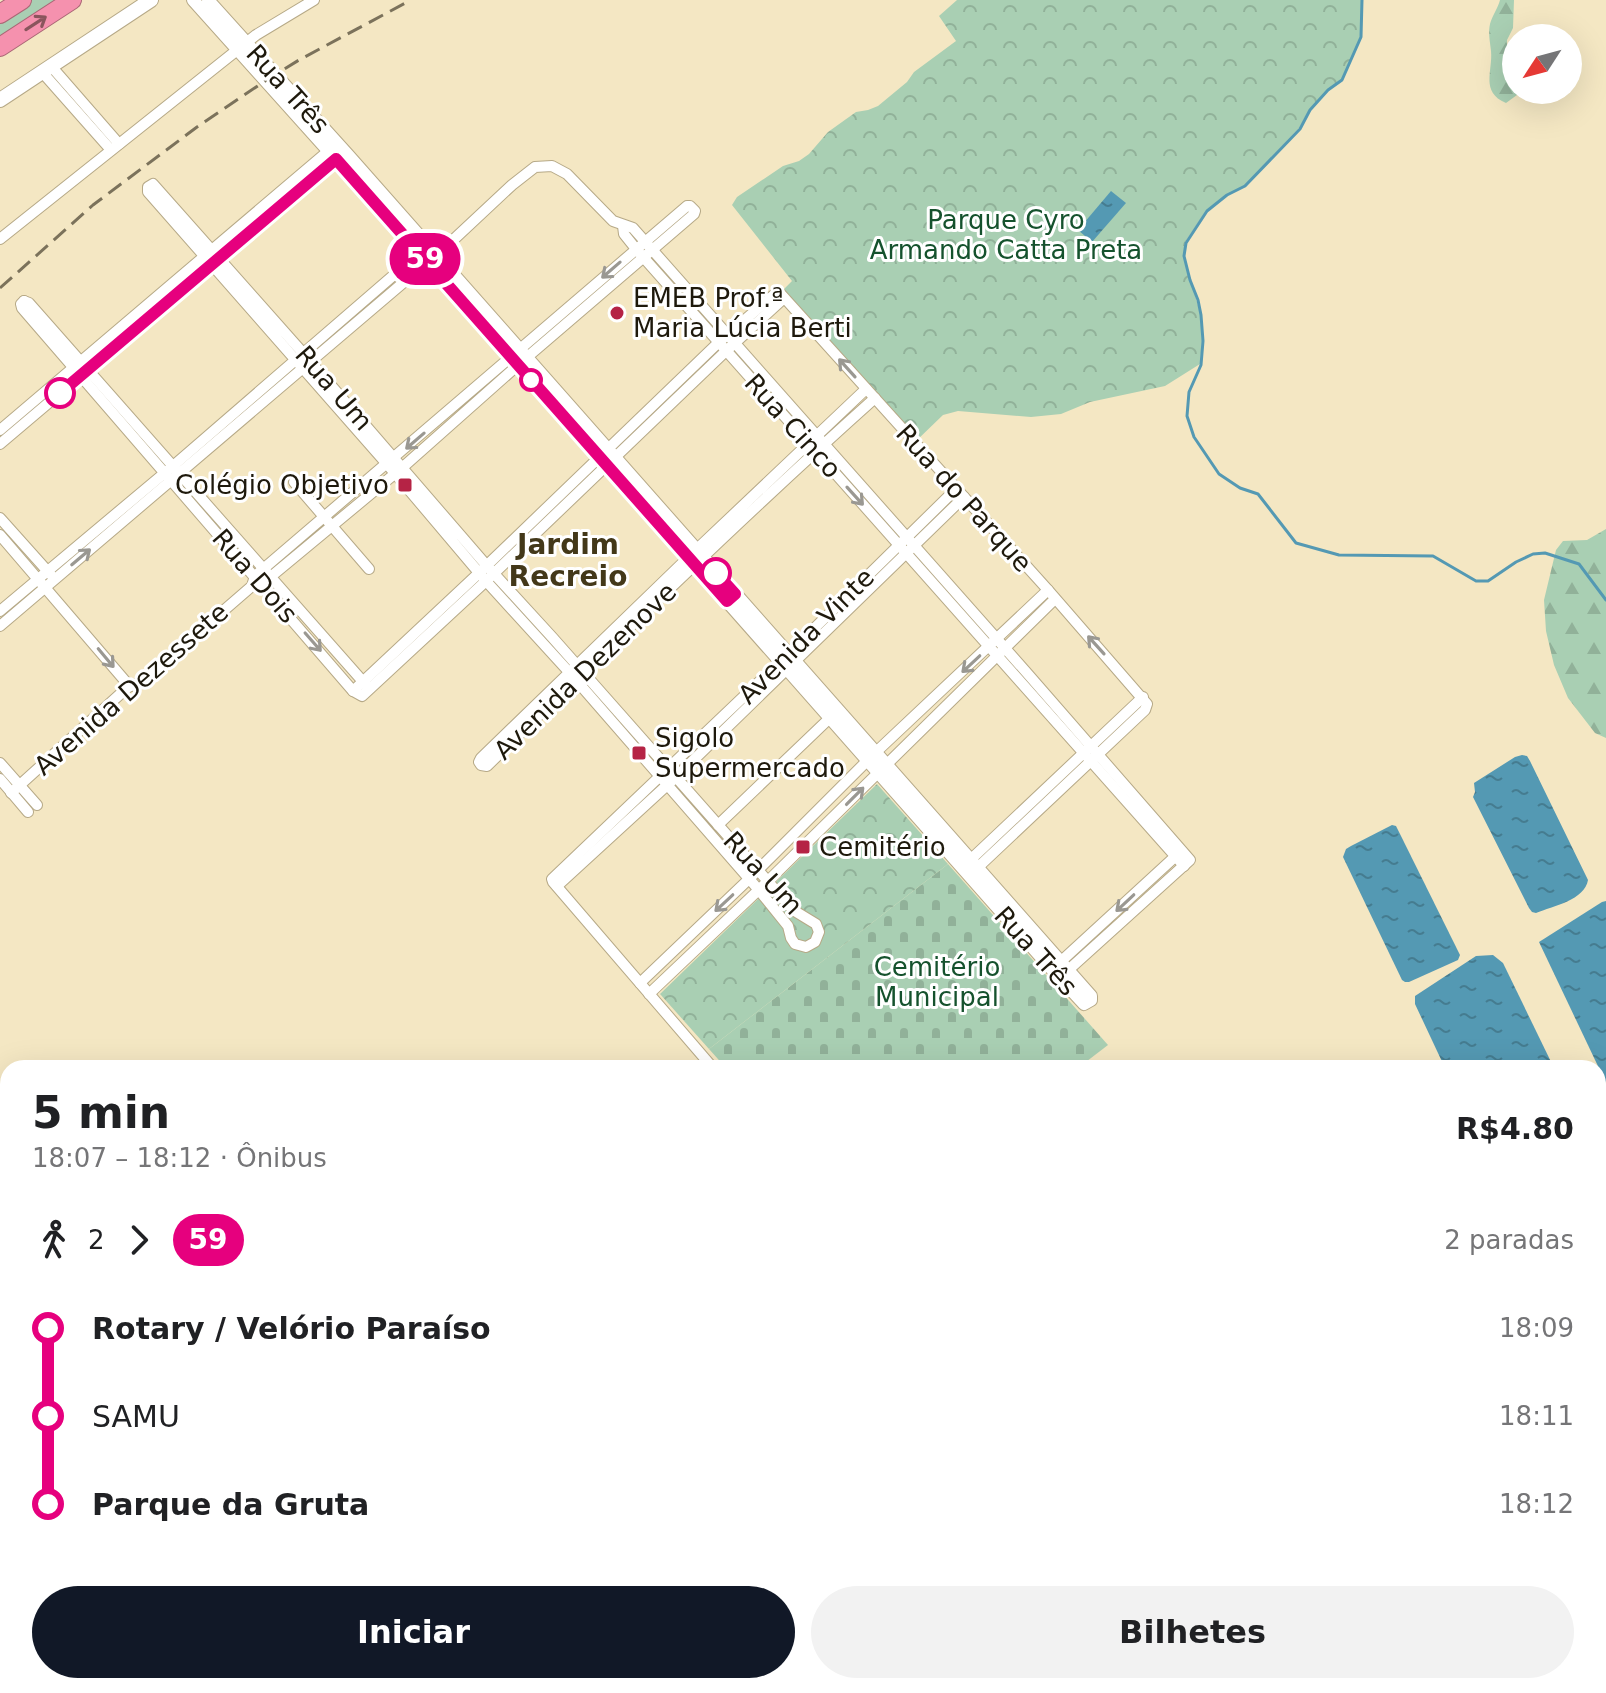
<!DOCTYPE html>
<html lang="pt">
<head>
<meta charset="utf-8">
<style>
	:root { --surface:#fff; --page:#f2f2f2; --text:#202124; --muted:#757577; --accent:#111827 }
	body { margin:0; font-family:"DejaVu Sans",sans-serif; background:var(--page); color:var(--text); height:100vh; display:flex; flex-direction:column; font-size:30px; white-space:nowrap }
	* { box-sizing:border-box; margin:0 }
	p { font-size:26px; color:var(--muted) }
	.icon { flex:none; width:44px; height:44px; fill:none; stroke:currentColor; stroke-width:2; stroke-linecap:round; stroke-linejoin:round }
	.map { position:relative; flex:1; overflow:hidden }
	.panel { position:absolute; left:0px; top:1060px; width:1606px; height:634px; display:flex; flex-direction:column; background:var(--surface); border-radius:24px 24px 0 0; box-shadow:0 8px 32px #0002 }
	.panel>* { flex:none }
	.badge { padding:0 16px; border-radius:26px; font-size:28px; line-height:52px }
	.needle { width:52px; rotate:234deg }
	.tools { position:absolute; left:1502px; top:24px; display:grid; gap:16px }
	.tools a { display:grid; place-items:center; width:80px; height:80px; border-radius:50%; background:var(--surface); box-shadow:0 8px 32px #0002; font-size:40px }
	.map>.badge { position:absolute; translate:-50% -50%; box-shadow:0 0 0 4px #fff }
	.legs { display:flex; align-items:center; gap:12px; height:88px; padding:0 32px; font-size:26px }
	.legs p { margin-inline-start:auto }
	.head { display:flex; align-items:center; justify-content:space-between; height:136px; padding:0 32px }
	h1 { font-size:44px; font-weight:700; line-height:60px }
	.action { display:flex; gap:16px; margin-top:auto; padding:16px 32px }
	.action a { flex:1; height:92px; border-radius:48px; background:var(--accent); color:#fff; font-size:32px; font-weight:700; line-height:92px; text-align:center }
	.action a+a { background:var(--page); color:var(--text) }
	ul { padding:0 32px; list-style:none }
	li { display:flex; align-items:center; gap:28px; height:88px; font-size:30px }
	li i { display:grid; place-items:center; width:12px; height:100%; margin:0 10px; background:currentColor }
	li i::after { content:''; width:20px; height:20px; margin:-10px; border:6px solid; border-radius:50%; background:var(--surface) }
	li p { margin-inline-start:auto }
	li:first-child i { background:linear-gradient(#0000 50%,currentColor 0) }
	li:last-child i { background:linear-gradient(currentColor 50%,#0000 0) }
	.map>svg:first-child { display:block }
</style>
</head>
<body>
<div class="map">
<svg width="1606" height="1693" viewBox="0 0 1606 1693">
	<defs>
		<pattern id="forest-firs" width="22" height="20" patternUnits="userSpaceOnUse" patternTransform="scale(2)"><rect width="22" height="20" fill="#a9cfb3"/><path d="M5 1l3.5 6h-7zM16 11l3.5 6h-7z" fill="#91b199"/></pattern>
		<pattern id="cemetery-stones" width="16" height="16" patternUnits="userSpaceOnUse" patternTransform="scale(2)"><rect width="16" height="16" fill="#a9cfb3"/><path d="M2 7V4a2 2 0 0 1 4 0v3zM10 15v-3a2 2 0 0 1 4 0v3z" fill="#91b199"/></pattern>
		<pattern id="park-crowns" width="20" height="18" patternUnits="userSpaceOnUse" patternTransform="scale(2)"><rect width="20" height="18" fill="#a9cfb3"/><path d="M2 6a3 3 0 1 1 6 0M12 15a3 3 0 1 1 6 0" fill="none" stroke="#91b199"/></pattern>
		<pattern id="water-ripples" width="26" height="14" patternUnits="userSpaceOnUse" patternTransform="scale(2)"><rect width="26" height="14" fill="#5499b3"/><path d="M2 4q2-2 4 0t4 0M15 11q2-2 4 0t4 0" fill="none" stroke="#457c90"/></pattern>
	</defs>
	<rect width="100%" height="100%" fill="#f4e7c3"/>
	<!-- green -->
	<path fill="#a9cfb3" d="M31,0h32l-63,41v-21z"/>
	<!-- forest -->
	<g fill="url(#forest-firs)">
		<path d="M1500,0h14l-1,28 -6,12v12l9,29 1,14 -11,8c-26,-11 -13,-32 -15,-52 -1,-10 -3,-18 -1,-27 2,-8 8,-16 10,-24z"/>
		<path d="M1606,529v209l-11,-5 -27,-35 -14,-33 -8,-34 -2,-31 12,-50 7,-9 24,-1z"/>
		<path d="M1598,1650l8,9v34h-21l-3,-7h16z"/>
		<path d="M397,1686h617l-18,7h-599z"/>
		<path d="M1246,1686h41l-5,7h-36z"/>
		<path d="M1292,1686h56l3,7h-44l-1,-3z"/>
	</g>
	<!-- cemetery -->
	<path fill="url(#cemetery-stones)" d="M948,864l160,181 -30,23h-352l-17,-19z"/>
	<!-- park -->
	<g fill="url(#park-crowns)">
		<path d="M957,0h405l-1,37 -20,43 -14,10 -18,20 -10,18 -55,58 -17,9 -21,16 -21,31 -1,14 17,60 1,25 -2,23 -35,22 -75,16 -29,12 -30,3 -73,-6 -15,4 -28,27 -135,-149 12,-12 -60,-76 5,-8 46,-31 16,-5 10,-7 19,-22 28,-20 12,-2 10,-4 29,-24 7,-10 42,-31 -17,-25z"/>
		<path d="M877,784l71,80 -239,185 -49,-55z"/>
	</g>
	<!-- water -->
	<g fill="url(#water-ripples)">
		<path d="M1111,191l15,12 -34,39 -14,-12z"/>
		<path d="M1522,755l5,1 3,5 58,119c-3,20 -35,26 -52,33l-4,-1 -3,-4 -56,-111 2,-5 -1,-9 41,-26z"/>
		<path d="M1392,825l4,1 4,8 60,121 -2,5 -49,22h-4l-3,-2 -59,-123 3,-8 5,-3z"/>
		<path d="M1606,901v182l-67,-141 63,-40z"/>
		<path d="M1493,955l10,8 51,105h-109l-30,-64v-8l61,-40z"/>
		<path d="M1598,1158l8,17v94l-8,4z"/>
	</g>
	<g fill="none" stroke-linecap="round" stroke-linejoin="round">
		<!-- stream -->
		<path stroke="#5499b3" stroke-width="3" d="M1362,0l-1,37 -19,43 -14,10 -18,20 -10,19 -55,57 -18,9 -20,16 -21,32 -2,13 6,24 8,20 3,15 2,26 -2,24 -12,27 -2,24 7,21 25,37 21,14 18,6 38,49 43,12 94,1 43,25h12l28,-19 17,-8 12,-1 34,11 27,36"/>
		<defs>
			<g id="minor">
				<path d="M51,66l68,78"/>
				<path d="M42,72l69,78"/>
				<path d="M153,184l150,169 184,213 65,71 206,233 35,40 23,14 3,8 -4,10 -9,5 -11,-3 -4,-6 -3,-12 -30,-37 -189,-217 -83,-91 -99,-117 -239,-272v-5z"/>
				<path d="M623,226l1,8 12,15 548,617"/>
				<path d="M0,239l256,-204 58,-35"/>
				<path d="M24,301l-3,3 1,4 331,383 9,5 124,-115 240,-230 58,-53"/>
				<path d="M24,301l5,2 337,382"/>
				<path d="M866,389l-170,161 -215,208 -2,4 2,3 6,1c127,-124 255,-249 388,-368"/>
				<path d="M0,430l333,-283"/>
				<path d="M0,444l340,-288"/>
				<path d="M294,482l75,87"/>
				<path d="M0,518l51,57"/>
				<path d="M0,535l126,147 2,5"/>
				<path d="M0,611l173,-145 251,-217"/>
				<path d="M0,626l451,-384 61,-57 23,-18 17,-1 15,8 46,47 20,7 394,445 163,187 -125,113"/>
				<path d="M353,691l126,-118 240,-231 57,-49h4l268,297 99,114 -2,6 -172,162"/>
				<path d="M0,763l37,42"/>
				<path d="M0,779l28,33"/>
				<path d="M11,793l117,-106 12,-4 112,-97 3,-10 432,-370h3l5,5 -1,3 -176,151 -115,102 -141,117 -10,2"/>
				<path d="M718,825l117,-112"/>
				<path d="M967,863l176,-166"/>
				<path d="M557,886l119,-109 288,-280"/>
				<path d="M1057,965l121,-111"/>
				<path d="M640,983l109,-104 126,-126 173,-163"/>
				<path d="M649,994l119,-113 287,-282"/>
				<path d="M713,1068l-160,-186 -1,-3 228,-217 176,-173"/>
				<path d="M1153,1686v7"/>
			</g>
			<path id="tertiary" d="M193,0l192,214 663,751 36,39 7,-4v-4l-743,-841 -140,-155"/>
			<path id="secondary" d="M0,100l151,-100"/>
			<g id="motorway">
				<path d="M0,14l22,-14"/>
				<path d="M0,47l72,-47"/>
			</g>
		</defs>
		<!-- minor casing -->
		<use href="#minor" stroke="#b6a987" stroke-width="12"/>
		<!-- tertiary casing -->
		<use href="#tertiary" stroke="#b6a987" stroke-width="14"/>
		<!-- secondary casing -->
		<use href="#secondary" stroke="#b6a987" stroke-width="16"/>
		<!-- motorway casing -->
		<use href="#motorway" stroke="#aa6775" stroke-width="20"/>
		<!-- minor -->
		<use href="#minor" stroke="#fff" stroke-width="10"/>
		<!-- tertiary -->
		<use href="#tertiary" stroke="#fff" stroke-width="12"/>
		<!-- secondary -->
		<use href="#secondary" stroke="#fff" stroke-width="14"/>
		<!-- motorway -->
		<use href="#motorway" stroke="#f591ae" stroke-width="18"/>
		<!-- rail -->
		<path stroke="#7b725b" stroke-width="3" stroke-dasharray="16 8" stroke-linecap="butt" d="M0,288l93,-83 104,-78 65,-44 37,-23 112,-60"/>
	</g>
	<!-- one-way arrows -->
	<defs><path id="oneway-shaft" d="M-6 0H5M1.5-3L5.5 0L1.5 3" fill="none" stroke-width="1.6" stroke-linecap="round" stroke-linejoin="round" transform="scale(2)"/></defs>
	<use stroke="#8a555d" href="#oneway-shaft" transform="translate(36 23) rotate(-33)"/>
	<g stroke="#9a9892">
		<use href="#oneway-shaft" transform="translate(611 270) rotate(139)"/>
		<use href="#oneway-shaft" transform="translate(847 368) rotate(-132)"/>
		<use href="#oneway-shaft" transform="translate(415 441) rotate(139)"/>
		<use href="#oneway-shaft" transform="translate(855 496) rotate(48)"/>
		<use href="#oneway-shaft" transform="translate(81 557) rotate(-40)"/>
		<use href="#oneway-shaft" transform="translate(313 642) rotate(49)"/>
		<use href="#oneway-shaft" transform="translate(1096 645) rotate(-132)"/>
		<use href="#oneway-shaft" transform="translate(106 658) rotate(50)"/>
		<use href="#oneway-shaft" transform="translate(971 664) rotate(137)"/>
		<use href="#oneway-shaft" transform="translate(855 796) rotate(-45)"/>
		<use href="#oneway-shaft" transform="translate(724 903) rotate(137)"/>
		<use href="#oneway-shaft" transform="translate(1125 903) rotate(137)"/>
	</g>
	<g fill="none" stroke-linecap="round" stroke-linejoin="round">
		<defs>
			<path id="line-1" d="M60,393l276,-234 391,442 8,-7 -19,-21"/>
		</defs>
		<!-- line-1 casing -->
		<use href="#line-1" stroke="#fff" stroke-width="18"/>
		<!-- line-1 -->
		<use href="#line-1" stroke="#e6007e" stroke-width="12"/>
	</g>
	<!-- markers -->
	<g fill="#b52345" stroke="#fff" stroke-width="3">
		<circle cx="617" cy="313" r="8"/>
		<rect x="397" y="477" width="16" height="16" rx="4"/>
		<rect x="631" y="745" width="16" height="16" rx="4"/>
		<rect x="795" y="839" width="16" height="16" rx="4"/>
	</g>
	<g fill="#fff" stroke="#e6007e" stroke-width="4">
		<circle cx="531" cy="380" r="10"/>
		<circle cx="60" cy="393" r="14"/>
		<circle cx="716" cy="573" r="14"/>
	</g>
	<g text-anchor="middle" stroke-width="6" stroke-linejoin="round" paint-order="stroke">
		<!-- street labels -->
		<g font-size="26" fill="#1e190c" stroke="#fff">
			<text transform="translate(288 89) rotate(48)" y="9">Rua Três</text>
			<text transform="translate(334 388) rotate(49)" y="9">Rua Um</text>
			<text transform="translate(793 426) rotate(48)" y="9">Rua Cinco</text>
			<text transform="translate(964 498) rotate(48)" y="9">Rua do Parque</text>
			<text transform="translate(255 576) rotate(49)" y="9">Rua Dois</text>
			<text transform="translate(806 636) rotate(-45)" y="9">Avenida Vinte</text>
			<text transform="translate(585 671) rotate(-44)" y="9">Avenida Dezenove</text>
			<text transform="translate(131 689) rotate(-41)" y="9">Avenida Dezessete</text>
			<text transform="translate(763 873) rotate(47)" y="9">Rua Um</text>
			<text transform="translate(1036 951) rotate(48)" y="9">Rua Três</text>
		</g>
		<!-- park labels -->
		<g font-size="26" fill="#15522d" stroke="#fff">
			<text x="1006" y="229">Parque Cyro<tspan x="1006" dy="30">Armando Catta Preta</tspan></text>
			<text x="937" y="976">Cemitério<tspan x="937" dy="30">Municipal</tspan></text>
		</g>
		<!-- poi labels -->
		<g font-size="26" fill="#1e190c" stroke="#fff" text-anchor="start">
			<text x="633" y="307">EMEB Prof.ª<tspan x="633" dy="30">Maria Lúcia Berti</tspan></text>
			<text x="389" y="494" text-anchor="end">Colégio Objetivo</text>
			<text x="655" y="747">Sigolo<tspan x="655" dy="30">Supermercado</tspan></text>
			<text x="819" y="856">Cemitério</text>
		</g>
		<!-- neighbourhood labels -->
		<g font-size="28" font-weight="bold" fill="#433819" stroke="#fff">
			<text x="568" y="554">Jardim<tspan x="568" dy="32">Recreio</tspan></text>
		</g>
	</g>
</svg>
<div class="tools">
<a><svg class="needle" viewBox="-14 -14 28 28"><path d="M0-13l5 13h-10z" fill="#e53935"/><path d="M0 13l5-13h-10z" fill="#757577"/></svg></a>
</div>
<b class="badge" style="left:425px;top:259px;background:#e6007e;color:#fff">59</b>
<section class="panel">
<div class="head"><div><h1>5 min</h1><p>18:07 – 18:12 · Ônibus</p></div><b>R$4.80</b></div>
<div class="legs"><svg class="icon" aria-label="walk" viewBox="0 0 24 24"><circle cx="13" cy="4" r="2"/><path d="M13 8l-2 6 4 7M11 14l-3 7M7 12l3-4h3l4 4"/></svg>2<svg class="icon" aria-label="forward" viewBox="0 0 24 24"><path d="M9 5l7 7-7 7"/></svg><b class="badge" style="background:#e6007e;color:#fff">59</b><p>2 paradas</p></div>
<ul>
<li><i style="color:#e6007e"></i><b>Rotary / Velório Paraíso</b><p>18:09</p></li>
<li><i style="color:#e6007e"></i><span>SAMU</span><p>18:11</p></li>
<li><i style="color:#e6007e"></i><b>Parque da Gruta</b><p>18:12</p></li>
</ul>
<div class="action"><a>Iniciar</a><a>Bilhetes</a></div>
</section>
</div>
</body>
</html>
